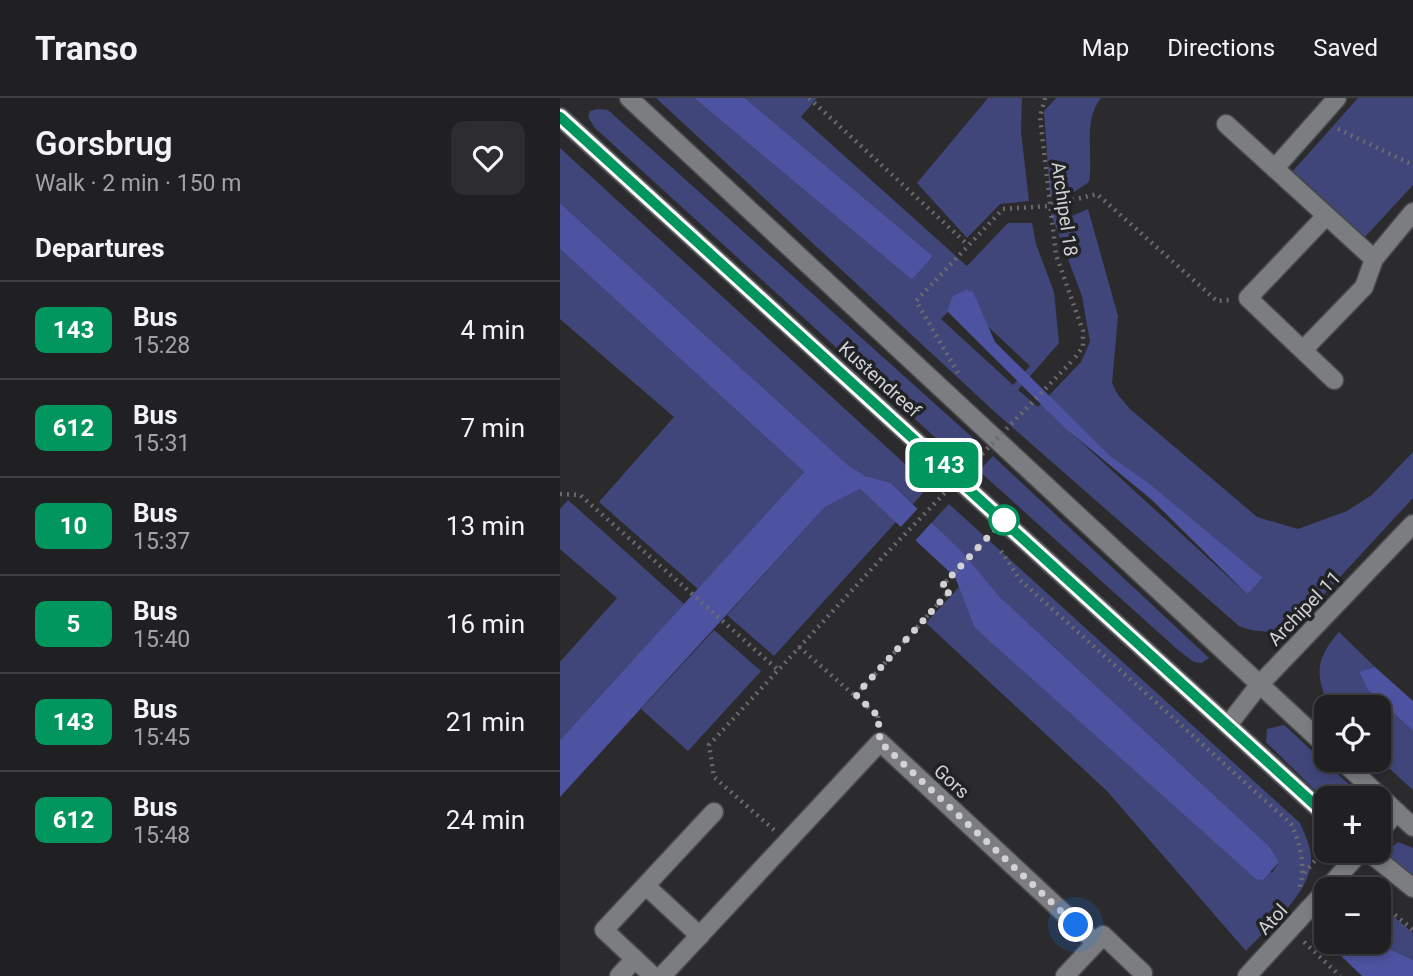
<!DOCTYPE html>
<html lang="en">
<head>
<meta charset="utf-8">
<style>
	:root { --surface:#202022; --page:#2d2d2f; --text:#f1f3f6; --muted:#a2a3a5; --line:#3d3e40 }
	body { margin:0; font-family:Roboto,sans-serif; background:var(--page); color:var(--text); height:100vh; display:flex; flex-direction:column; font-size:26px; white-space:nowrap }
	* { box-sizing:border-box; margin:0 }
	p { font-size:23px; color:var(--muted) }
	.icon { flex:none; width:38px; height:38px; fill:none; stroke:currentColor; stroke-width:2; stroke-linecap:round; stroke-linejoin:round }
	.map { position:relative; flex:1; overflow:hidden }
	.side { display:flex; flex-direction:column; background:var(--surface); width:560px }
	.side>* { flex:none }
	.badge { padding:0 14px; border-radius:10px; font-size:24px; line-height:46px }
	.fabs { position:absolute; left:754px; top:597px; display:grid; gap:14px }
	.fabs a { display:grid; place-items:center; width:77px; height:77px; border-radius:14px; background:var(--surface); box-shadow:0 4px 10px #0003,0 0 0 2px var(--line); font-size:35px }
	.you { position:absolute; width:35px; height:35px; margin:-18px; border:5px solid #fff; border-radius:50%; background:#1a73e8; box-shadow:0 0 0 10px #1a73e833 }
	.map>.badge { position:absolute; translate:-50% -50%; box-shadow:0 0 0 4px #fff }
	h2 { padding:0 35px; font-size:26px; line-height:63px }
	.round { display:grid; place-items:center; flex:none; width:74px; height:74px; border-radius:14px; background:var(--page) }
	.overview { display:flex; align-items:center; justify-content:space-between; height:119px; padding:0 35px }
	h1 { font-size:33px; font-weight:600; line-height:52px }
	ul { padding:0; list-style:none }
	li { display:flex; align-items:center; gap:21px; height:98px; padding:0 35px; border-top:2px solid var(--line) }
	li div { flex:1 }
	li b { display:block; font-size:26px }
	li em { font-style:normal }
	li .badge { min-width:77px; font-weight:700; text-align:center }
	header { display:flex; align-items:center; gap:42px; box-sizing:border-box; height:98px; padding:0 35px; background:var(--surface); border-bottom:2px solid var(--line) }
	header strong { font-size:33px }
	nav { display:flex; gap:38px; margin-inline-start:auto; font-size:24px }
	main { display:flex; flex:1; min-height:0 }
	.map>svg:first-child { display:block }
</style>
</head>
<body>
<header>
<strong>Transo</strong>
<nav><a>Map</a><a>Directions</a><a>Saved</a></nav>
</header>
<main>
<section class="side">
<div class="overview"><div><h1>Gorsbrug</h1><p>Walk · 2 min · 150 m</p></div><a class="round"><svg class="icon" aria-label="heart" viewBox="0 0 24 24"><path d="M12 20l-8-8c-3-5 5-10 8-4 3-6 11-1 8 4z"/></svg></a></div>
<h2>Departures</h2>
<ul>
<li><span class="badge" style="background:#00965e;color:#fff">143</span><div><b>Bus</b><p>15:28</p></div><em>4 min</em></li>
<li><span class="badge" style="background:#00965e;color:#fff">612</span><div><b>Bus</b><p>15:31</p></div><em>7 min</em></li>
<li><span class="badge" style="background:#00965e;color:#fff">10</span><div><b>Bus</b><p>15:37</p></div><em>13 min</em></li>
<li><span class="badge" style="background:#00965e;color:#fff">5</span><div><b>Bus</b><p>15:40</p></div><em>16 min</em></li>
<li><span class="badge" style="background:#00965e;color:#fff">143</span><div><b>Bus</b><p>15:45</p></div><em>21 min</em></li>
<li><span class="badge" style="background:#00965e;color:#fff">612</span><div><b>Bus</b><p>15:48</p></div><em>24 min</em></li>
</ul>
</section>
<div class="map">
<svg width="853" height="878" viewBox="0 0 853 878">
	<rect width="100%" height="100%" fill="#2b2b2e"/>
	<!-- green -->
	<g fill="#41467a" fill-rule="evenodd">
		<path d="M96,0h38l218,182 21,-24 -188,-158h72l-16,19 166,149 41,-43h24l4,21 18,48 5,51 -41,47 20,17 43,-45 9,-20 -8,-46 -31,-82 21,2 16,-7 30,107 -6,67 6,12 12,14 127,108 41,12 49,-18 25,-16 41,-43v46l-109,118c-22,16 -39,20 -65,10l-243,-213zM400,202l70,66 -17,19 -72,-66zM510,334l193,147 -17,14z"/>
		<path d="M428,0h34l-1,34 8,69 -29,3 -33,34 -50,-55z"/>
		<path d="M496,0h45c-19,24 -7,55 -12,84l-18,12 -21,1 -6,-84z"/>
		<path d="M798,0h55v87l-48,52 -72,-66z"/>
		<path d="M37,11l11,1 11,10 354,318 -16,17 -19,-15 -343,-312 -7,-11 2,-6z"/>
		<path d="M0,50l369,338 -16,18 -22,-21 -25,-7 -17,-10 -289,-263z"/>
		<path d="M0,151l244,223 -106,117 -99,-87 75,-85 -114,-98z"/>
		<path d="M433,358l216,202 -7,5 -8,-1 -16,-12 -199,-179z"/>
		<path d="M300,391l36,33 -122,134 -47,-41 98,-108z"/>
		<path d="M8,402l116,104 -124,136v-78l57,-64 -57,-49v-40z"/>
		<path d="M389,406l351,319c3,8 8,17 10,26 9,39 -41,76 -64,102l-139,-160 -181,-168 33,-36 15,40 298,246 7,-11 -10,-16 -270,-250 -67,-74z"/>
		<path d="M154,532l47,41 -73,80 -47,-42z"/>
		<path d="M779,534l36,35 -16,6 8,16 46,42v59l-34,-31v-52h-49c-16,-32 -14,-49 9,-75z"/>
		<path d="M724,627l69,63 6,10h-33v3l-60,-59 1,-13z"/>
		<path d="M838,744l15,6v33l-22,-19 -2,-13z"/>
		<path d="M819,806l34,29v27l-38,-18h4z"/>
	</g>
	<!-- water -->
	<g fill="#4d53a0">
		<path d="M134,0h51l188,158 -21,24z"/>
		<path d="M0,105l289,263 17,10 25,7 69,67 39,46 270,250 10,16 -16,18 -7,-1 -282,-252 -19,-50 -95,-88 -35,18 -265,290v-57l244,-268 -244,-223z"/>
		<path d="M406,192l7,2 22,50 116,115 36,25 116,96 -16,16 -95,-94 -87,-72 -118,-117 6,-15z"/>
		<path d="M815,569l38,34v30l-46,-42 -8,-17z"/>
		<path d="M783,844h32l38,18v16h-51l-26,-25z"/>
	</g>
	<!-- pier -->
	<path fill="#2b2b2e" d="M360,408l15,13 -22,24 -14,-14z"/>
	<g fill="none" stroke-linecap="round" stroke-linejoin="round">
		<defs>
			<g id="minor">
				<path d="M666,26l148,135"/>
				<path d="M715,70l62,-70"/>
				<path d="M766,118l-78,82 86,82"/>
				<path d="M743,252l61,-63 10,-28 39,-47"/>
				<path d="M668,627l32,-41 153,-160"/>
				<path d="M86,788l54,50"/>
				<path d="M59,878l16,-17"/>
				<path d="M93,878l-49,-46 110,-118"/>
				<path d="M102,878l218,-234 216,201 7,-8 40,38"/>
				<path d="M505,878l31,-33"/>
			</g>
			<g id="tertiary">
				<path d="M819,734l18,-20"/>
				<path d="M767,791l35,-39"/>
				<path d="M687,878l79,-86"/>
			</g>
			<g id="secondary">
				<path d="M69,0l697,648"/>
				<path d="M0,19l766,698"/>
				<path d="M781,662l72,67"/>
				<path d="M806,752l47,38"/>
			</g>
		</defs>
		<!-- minor casing -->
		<use href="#minor" stroke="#48494b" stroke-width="21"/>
		<!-- tertiary casing -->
		<use href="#tertiary" stroke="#48494b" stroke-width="21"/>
		<!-- secondary casing -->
		<use href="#secondary" stroke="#48494b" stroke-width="21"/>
		<!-- path -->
		<g stroke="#6b6b6e" stroke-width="4.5" stroke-dasharray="2 5" stroke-linecap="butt">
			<path d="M249,0l159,147"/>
			<path d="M485,0l-5,19 16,138 27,76v16l-10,13"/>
			<path d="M778,31l75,36"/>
			<path d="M398,275l-42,-72 87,-92 46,-3 48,-12 120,107 13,-1"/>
			<path d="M0,396l20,1 198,175"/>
			<path d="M441,453l19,29 271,244c10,20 14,42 9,63"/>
			<path d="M239,549l79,69 1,8"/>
			<path d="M296,597l93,-103 -7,-6 45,-48"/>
			<path d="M214,732l-60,-53 -5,-32 171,-185"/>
			<path d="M744,775l18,-20 8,3"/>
			<path d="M819,803l34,29"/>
			<path d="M744,844l36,34"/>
		</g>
		<!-- minor -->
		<use href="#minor" stroke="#7c7d80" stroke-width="18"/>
		<!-- tertiary -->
		<use href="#tertiary" stroke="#7c7d80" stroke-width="18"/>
		<!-- secondary -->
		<use href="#secondary" stroke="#7c7d80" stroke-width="18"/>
		<!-- path-bridge -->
		<path stroke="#6b6b6e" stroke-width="4.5" stroke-dasharray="2 5" stroke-linecap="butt" d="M320,462l193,-200"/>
	</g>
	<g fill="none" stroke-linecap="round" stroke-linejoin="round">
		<defs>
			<path id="line" d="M0,19l766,698"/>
		</defs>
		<!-- line casing -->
		<use href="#line" stroke="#fff" stroke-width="16"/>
		<!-- line -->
		<use href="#line" stroke="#00965e" stroke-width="10"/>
		<!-- walk -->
		<path stroke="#d2d2d4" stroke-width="7" stroke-dasharray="0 12.6" d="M444,422l-62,66 7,6 -93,103 22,21 2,26 196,183"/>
	</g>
	<!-- markers -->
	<circle fill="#fff" stroke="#00965e" stroke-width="3.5" cx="444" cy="422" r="14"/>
	<g text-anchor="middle" stroke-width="7" stroke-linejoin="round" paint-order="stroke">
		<!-- street labels -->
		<g font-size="19" fill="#d2d2d4" stroke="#212224">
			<text transform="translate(505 111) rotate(82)" y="7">Archipel 18</text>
			<text transform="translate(320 281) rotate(42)" y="7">Kustendreef</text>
			<text transform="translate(744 510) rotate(-46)" y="7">Archipel 11</text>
			<text transform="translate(392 683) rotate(43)" y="7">Gors</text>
			<text transform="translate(712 821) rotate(-47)" y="7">Atol</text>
		</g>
	</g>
</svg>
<div class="fabs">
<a><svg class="icon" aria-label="locate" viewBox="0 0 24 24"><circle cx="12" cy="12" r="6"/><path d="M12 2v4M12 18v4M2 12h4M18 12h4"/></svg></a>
<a>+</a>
<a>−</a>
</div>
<div class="you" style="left:516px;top:827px"></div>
<b class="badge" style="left:384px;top:367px;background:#00965e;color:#fff">143</b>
</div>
</main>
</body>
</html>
